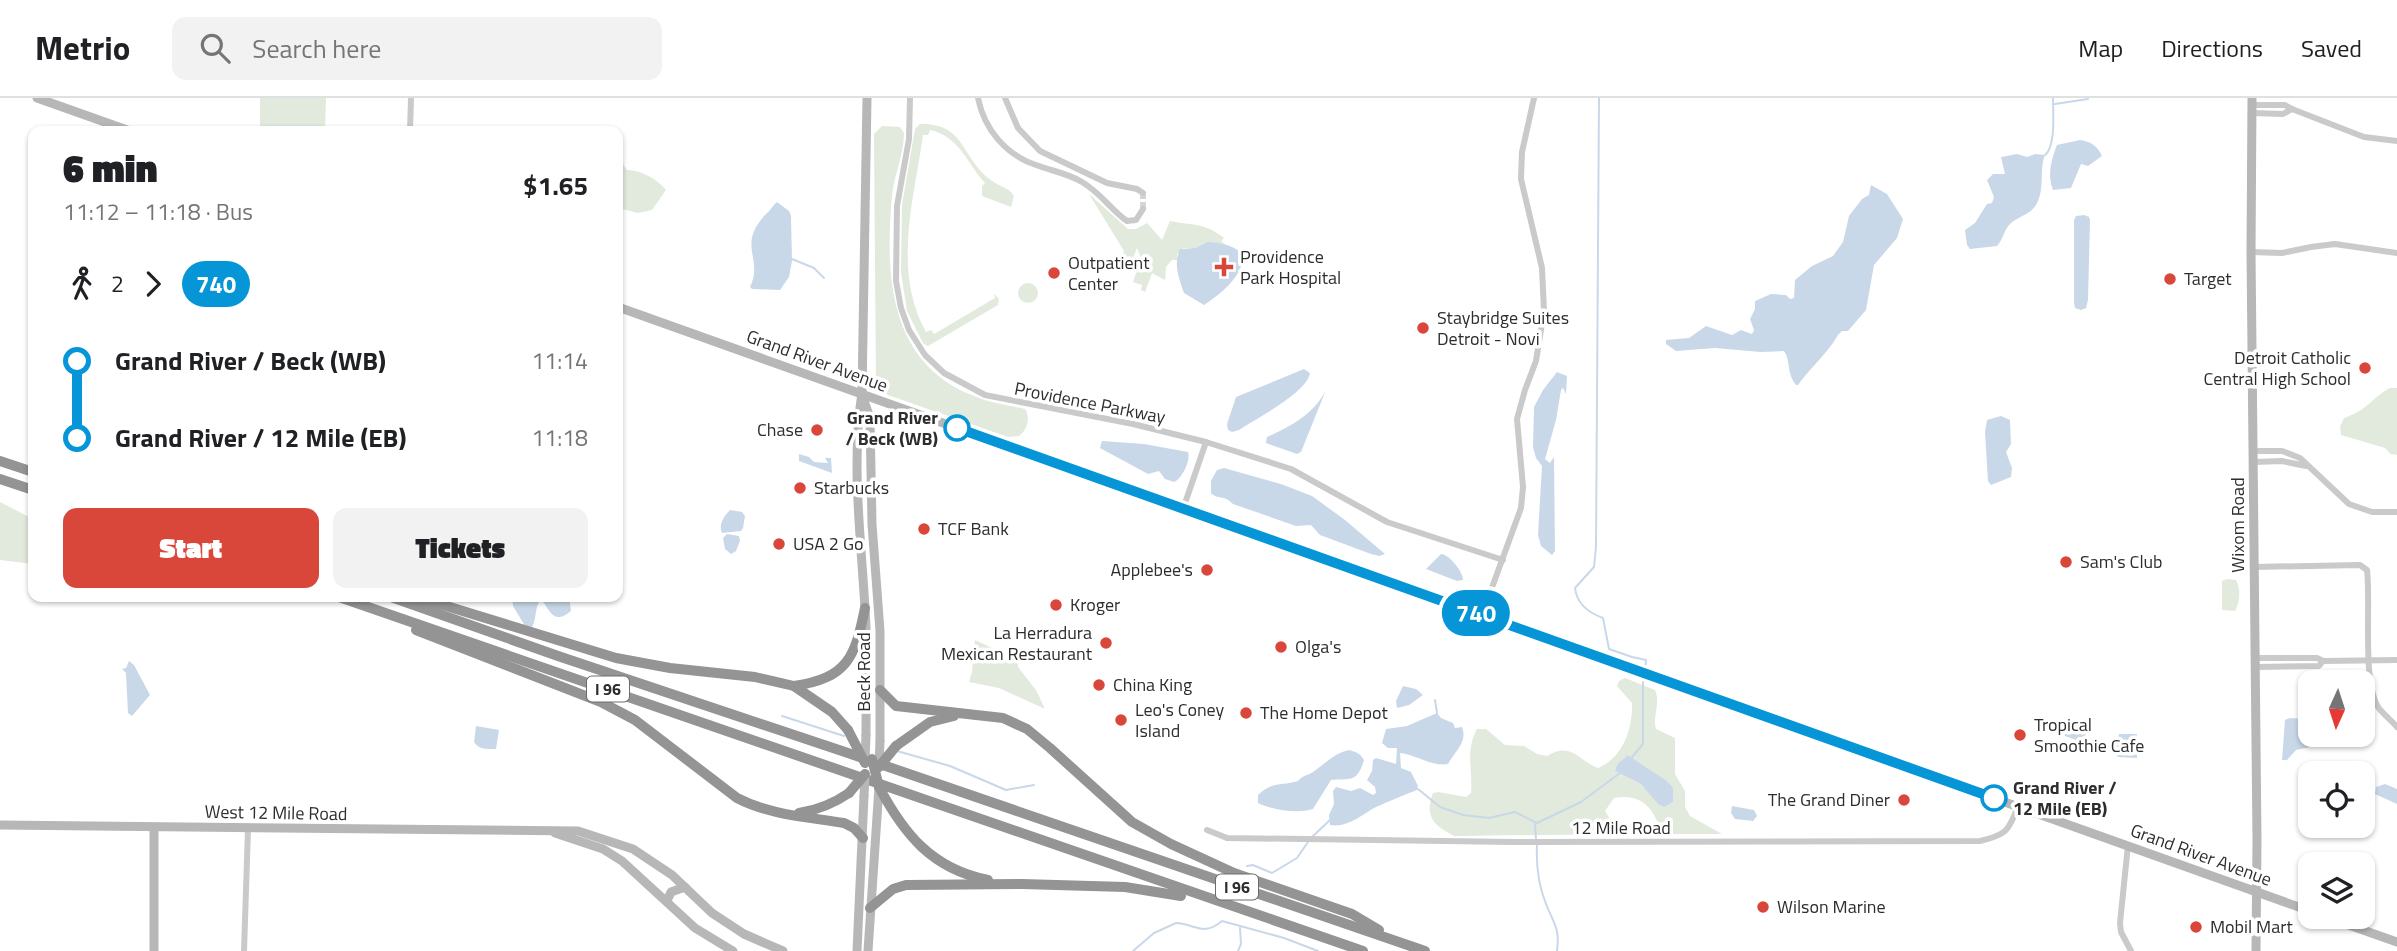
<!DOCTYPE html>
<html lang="en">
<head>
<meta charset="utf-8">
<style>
	:root { --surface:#fff; --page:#f2f2f2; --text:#202124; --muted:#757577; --line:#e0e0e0; --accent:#d9473b }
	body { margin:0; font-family:"Titillium Web",sans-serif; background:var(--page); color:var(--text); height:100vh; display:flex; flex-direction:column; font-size:26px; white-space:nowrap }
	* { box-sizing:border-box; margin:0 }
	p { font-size:23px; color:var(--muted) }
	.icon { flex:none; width:38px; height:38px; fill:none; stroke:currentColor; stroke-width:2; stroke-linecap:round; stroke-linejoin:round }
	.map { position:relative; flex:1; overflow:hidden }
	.details { position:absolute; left:28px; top:28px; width:595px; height:476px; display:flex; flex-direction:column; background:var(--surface); border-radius:14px; box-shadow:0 2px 5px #0004 }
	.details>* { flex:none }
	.badge { padding:0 14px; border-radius:23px; font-size:24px; line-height:46px }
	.needle { width:46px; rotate:183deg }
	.buttons { position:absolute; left:2298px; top:572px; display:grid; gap:14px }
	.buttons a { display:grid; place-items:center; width:77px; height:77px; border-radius:14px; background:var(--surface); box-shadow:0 2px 5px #0004; font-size:35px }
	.map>.badge { position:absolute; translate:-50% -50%; box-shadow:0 0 0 4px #fff }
	.legs { display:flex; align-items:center; gap:10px; height:77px; padding:0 35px; font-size:23px }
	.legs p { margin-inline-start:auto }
	.head { display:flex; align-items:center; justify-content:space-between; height:119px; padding:0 35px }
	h1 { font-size:38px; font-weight:800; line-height:52px }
	.action { display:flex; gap:14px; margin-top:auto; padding:14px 35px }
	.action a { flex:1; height:80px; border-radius:14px; background:var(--accent); color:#fff; font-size:28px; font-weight:800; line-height:80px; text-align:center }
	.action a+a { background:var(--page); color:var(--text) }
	ul { padding:0 35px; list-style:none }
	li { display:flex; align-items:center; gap:24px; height:77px; font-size:26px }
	li i { display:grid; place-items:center; width:10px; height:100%; margin:0 9px; background:currentColor }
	li i::after { content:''; width:18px; height:18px; margin:-9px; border:5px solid; border-radius:50%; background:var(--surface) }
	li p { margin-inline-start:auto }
	li:first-child i { background:linear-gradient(#0000 50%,currentColor 0) }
	li:last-child i { background:linear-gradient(currentColor 50%,#0000 0) }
	header { display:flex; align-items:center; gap:42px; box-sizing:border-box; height:98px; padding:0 35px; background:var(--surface); border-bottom:2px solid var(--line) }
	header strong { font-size:33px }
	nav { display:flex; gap:38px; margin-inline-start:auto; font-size:24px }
	.search { width:490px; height:63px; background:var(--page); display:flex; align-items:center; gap:18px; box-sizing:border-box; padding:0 24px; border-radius:14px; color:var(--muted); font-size:26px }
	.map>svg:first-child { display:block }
</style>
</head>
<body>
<header>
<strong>Metrio</strong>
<div class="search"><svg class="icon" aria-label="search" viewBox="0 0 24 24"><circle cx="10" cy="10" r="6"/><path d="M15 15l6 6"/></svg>Search here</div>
<nav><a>Map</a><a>Directions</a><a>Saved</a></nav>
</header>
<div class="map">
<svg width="2397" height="853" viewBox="0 0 2397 853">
	<rect width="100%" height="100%" fill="#fff"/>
	<!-- green -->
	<g fill="#e1eadc" fill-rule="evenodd">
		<path d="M260,0h66l-1,33h-65z"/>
		<path d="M920,26c44,-1 41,31 67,53 8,8 22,10 27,19l-3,11 -29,-11v-10l3,-3c-18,-20 -26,-47 -55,-53l-2,5h-5c-9,64 -31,136 3,197l5,-2 3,4 61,-36 -1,-4 5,5 -1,6 -70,41 -5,-3 -16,-32 -6,-39 1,-67 13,-76z"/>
		<path d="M882,28l18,1 4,6c0,21 -10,42 -12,63 -7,78 -4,167 82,200 16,7 34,9 51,13 6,9 2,21 -6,27l-11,1 -120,-42 -12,-9 -2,-252z"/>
		<path d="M618,59l9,13c14,0 30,9 39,20l-14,20 -14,3 -20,-5z"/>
		<path d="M1089,96l39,35h8l11,-6 15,17 8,-19c23,5 34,1 54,17l-3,3 4,3 -18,-2 -12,6h-12l-6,6v6h-5l-6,7 -1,13 -13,-7 -7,19 -4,-2 1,-5 -9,-3 8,-24 -4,-10 -9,23 -7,-2 1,-4 -2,-2 4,-12z"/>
		<circle cx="1028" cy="195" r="10"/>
		<path d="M2390,290h7v67l-6,-1 -6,-6 -44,-13 -1,-8 4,-9c24,-8 26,-19 46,-30z"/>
		<path d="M0,404l33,17v45l-33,-4z"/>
		<path d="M2227,481l9,1c5,8 4,23 -1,31l-13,-1v-29z"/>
		<path d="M975,542l43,20v7l18,23 9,19 -46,-21 -30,-6 3,-10z"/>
		<path d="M1625,580l30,12c6,14 -3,26 1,39l19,9v36l10,17v16l5,9 32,18h-60c-8,-25 -19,-41 -48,-36l-9,13 11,18 -1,5 -161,2c-20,-11 -30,-19 -21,-43l5,-1 28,5 5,-4c2,-23 -6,-42 6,-64h9l19,16 19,1 13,8 10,2c24,-15 31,4 51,12 25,-10 35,-40 34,-65l-15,-17 2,-5zM1628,657l39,26 -13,17 -13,-14 -26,-13 2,-7z"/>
	</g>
	<!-- water -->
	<g fill="#c9d8e9">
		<path d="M2080,42c11,2 17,5 22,16l-14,10 -7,-2 -10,24 -18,2c-6,-14 -2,-30 4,-45z"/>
		<path d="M2017,56l10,3 8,-3 10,1c-6,15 0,33 -8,48 -5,11 -18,13 -26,20 -7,6 -8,17 -14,23l-27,3 -3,-4 -2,-15 10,-7 12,-19 5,-1 2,-6 -7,-17 6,-6h12l-4,-17z"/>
		<path d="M1871,87l16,9 16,25 -6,19 -23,27 -8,45 -18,21h-6l-4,4c-11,19 -28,33 -40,50h-2c-10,-13 -5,-24 -12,-34l-23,1 -46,-4 -39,3 -10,-7v-4l23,-2 17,-12 26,9 9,-5 11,4 2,-4 -4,-11 5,-10v-8l16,-7 15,1 4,4 4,-1 1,-18 17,-14 21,-10 10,-14 6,-26 13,-17 7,-4z"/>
		<path d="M777,104l12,9 2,5 1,45 -3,16 -9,13 -28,-1 -2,-2c14,-28 -14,-42 16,-73 5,-4 6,-8 11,-12z"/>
		<path d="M2084,117l5,2 1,3 -2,80 -2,8 -5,2 -6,-2 -1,-5v-83l2,-4z"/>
		<path d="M1207,144c13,0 33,4 37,17 -6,21 -22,34 -40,46l-20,-12c-5,-14 -11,-30 -4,-44l15,-1z"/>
		<path d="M1304,271l6,4c-3,20 -55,46 -71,57l-7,2 -4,-2 -1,-6 9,-27z"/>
		<path d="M1557,274l10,4 -1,18 -3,-6 -2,2 -5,30 -11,39 5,4 4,-6 1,94 -3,4 -11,-9 -3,-11 4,-69 -6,-8 -3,-11 1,-40 9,-17z"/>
		<path d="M1326,292l-25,62 -4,2 -31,-11 1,-6c23,-10 47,-23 59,-47z"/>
		<path d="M2001,318l9,4 1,24 -5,8 6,16 -1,9 -20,8 -3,-4 -3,-49 2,-12z"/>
		<path d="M1102,343l42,3 44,8c3,8 -6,27 -14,30l-9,-3 -6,-8 -11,3 -48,-26z"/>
		<path d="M799,356l10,3 5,5 14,1 -3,-5h6l1,15 -33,-12z"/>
		<path d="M1224,370l57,16 31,12 33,24 40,34 -6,2 -8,-2 -51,-19 -9,-10 -15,1 -63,-22c-10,-10 -15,-4 -22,-11v-12l6,-11z"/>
		<path d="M730,412l12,2 3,4 -2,12 -2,3 -19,2c-4,-8 2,-17 8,-23z"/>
		<path d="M727,436l12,2 1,5 -4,10 -5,3 -6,-5 -2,-11z"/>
		<path d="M1441,456c9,1 22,18 22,26l-6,1 -31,-12z"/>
		<path d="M512,499h57l2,14c-18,15 -21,-1 -30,-12 -7,9 -4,20 -9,28l-7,-1 -12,-20z"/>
		<path d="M129,563l5,4 16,30 -18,21 -4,-3 -2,-40 -4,-4 4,-1z"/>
		<path d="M1403,588l13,3 7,6 -14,10 -12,3 -1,-7z"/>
		<path d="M1437,615l4,5 12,5 2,5 7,-1c6,15 -7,24 -14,37 -16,3 -31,-9 -48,-11l1,15 10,4 7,14 -1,4c-14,5 -27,11 -41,17 -15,8 -28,21 -46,18l-1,-10 5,-11 -1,-13 3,-4 15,4 9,-3 13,7 3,-2 -1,-6 -8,-7 5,-9 1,-11 3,-2 20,6 1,-16h-9l-6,-5 4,-14 21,-3z"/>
		<path d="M2290,620l17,1 3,4v12h7l3,10 -24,5 -9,10h-5l3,-40z"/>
		<path d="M476,628l23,4 -3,19c-9,0 -17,1 -22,-7z"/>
		<path d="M2069,628l15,5 2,4 -3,5 -4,1 -14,-5 -1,-6z"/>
		<path d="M2119,636h18v24l-19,-1 -2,-2z"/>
		<path d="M1349,652c7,2 11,3 15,10 -7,24 -15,18 -33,20l-18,29c-16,5 -40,1 -55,-6v-8c14,-14 24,-9 40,-14 5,-6 9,-5 15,-9 12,-8 21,-19 36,-22z"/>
		<path d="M1628,657l39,26 6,7v14l-9,5 -6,-3 -17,-20 -26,-13 2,-7z"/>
		<path d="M2385,686l12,5v15l-22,-10 1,-7z"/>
		<path d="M1732,708l22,4 3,6 -4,5 -18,-2 -4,-6z"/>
	</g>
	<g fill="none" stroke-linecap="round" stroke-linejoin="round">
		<!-- stream -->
		<g stroke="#c9d8e9" stroke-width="2">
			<path d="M1599,0l-3,449 -2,20 -19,21c2,17 14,25 28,30l6,31 23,8 14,3 -1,11"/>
			<path d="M2055,6l33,-5"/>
			<path d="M2045,57c11,-9 8,-42 8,-57"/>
			<path d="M792,161l22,9 10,10"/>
			<path d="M1435,602l2,13"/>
			<path d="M782,618l62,20"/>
			<path d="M897,653l53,15 56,24 28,-5"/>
			<path d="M1632,659l11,-13v-68"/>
			<path d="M1418,691l22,18 23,8 26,3 26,-6 22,11 44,-21 39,-29"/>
			<path d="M1535,726l1,15"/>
			<path d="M1312,739l18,-17"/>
			<path d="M1537,747c-1,20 1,39 9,59 8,20 14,24 11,47"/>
			<path d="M1247,768l6,-1 19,8 25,-15 11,-16"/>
			<path d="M1133,853l21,-18 22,-10c20,1 27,14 46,-2l62,17 34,13"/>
			<path d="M1238,853l3,-7 -1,-16"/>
		</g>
		<!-- street-tunnel -->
		<path stroke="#d5d5d5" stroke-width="6" stroke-dasharray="6 3" stroke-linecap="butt" d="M1143,95v16"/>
		<!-- street -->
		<g stroke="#cacaca" stroke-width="6">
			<path d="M910,0l-1,41 -12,67 -1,75 5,27 8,22 16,25 19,18 41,22 148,29 73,18 85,27 96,53 116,38"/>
			<path d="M978,0c6,31 28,57 58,67 16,6 31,8 46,17 19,11 29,28 45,39l9,-1 7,-11"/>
			<path d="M1005,0l13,30 22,23 67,32 30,6 6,4"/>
			<path d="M2252,7h33l7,4 72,28 33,4"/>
			<path d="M2252,15l31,1 9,-5"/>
			<path d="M410,33l1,-33"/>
			<path d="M2251,154l31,1 29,-6 24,-3 62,9"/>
			<path d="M2253,353h29l18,7 49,46 23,8h25"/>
			<path d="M2254,364l28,-1 24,5"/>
			<path d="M1183,411l23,-67"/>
			<path d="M2254,469l106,-2 7,5c4,33 -5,111 11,137 5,7 13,13 19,20"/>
			<path d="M1482,517l39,-107 2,-21 -6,-68 8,-29 11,-29 8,-50 -2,-43 -21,-89 1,-27 12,-54"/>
			<path d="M2255,560h62l6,3 74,-1"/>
			<path d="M2255,569l64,-1 4,-5"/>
			<path d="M1207,732l20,8 286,4 467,-1c26,-6 29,-10 38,-35"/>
			<path d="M2128,747l-8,78 1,9 10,19"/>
			<path d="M244,853l4,-122"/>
		</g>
		<!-- secondary -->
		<g stroke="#b7b7b7" stroke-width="9">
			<path d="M37,0l93,33"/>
			<path d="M2252,0l-1,154 6,588 -1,111"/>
			<path d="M618,209l1692,604"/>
			<path d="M863,300l7,20 2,106 8,107v110"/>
			<path d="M866,637c0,-35 1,-71 0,-107 -3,-75 -16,-160 -4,-235l5,-295"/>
			<path d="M0,727l578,6 55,18 39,26 40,38 32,21 39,17"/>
			<path d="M555,735l48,16 19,12 73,67 38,23"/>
			<path d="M667,803l4,-9 14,-5"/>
			<path d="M2326,819l71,25"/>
			<path d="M154,853v-123"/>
			<path d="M857,853l7,-155"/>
			<path d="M868,853l11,-164"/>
		</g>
		<!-- highway -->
		<g stroke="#949494" stroke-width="10">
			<path d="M0,363l33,11"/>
			<path d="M0,381l33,11"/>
			<path d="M339,499l1024,354"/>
			<path d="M391,499l167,59 287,96 580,199"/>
			<path d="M417,499l199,61 54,10 85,9 39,9 38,26 16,18"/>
			<path d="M416,532l185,72 34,18 102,78c33,17 70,19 107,25l10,5 9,10"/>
			<path d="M794,588c54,-8 61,-29 71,-78"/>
			<path d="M880,592l16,16 107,12 24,11 23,19 82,74 39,22 63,29 118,41 27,16"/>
			<path d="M896,648l34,-24 24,-6"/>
			<path d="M879,689c25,47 53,82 109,93"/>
			<path d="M799,715c19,-3 34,-9 50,-20"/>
			<path d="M870,810l23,-19 13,-4 116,-1 103,3 56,9"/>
		</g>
		<!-- secondary-bridge -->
		<g stroke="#b7b7b7" stroke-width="9">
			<path d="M865,663l1,-26"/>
			<path d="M879,669l1,-26"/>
			<path d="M864,698l1,-22"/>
		</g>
		<!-- highway-bridge -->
		<g stroke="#949494" stroke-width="10">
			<path d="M848,632l17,33"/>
			<path d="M872,661l7,28"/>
			<path d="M879,669l17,-21"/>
			<path d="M849,695l16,-19"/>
		</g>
	</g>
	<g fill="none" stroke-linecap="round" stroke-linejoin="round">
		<defs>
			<path id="line-1" d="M957,330l1037,370"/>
		</defs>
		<!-- line-1 casing -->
		<use href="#line-1" stroke="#fff" stroke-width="16"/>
		<!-- line-1 -->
		<use href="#line-1" stroke="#0696d7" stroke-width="10"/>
	</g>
	<!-- markers -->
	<g fill="#d9473b" stroke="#fff" stroke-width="2.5">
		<path d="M1220.5 158.5h7v7h7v7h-7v7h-7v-7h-7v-7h7z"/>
		<circle cx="1054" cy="175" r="7"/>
		<circle cx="2170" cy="181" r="7"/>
		<circle cx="1423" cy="230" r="7"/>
		<circle cx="2365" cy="270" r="7"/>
		<circle cx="817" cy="332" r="7"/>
		<circle cx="800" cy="390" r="7"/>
		<circle cx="924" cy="431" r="7"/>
		<circle cx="779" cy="446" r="7"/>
		<circle cx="2066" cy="464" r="7"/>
		<circle cx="1207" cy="472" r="7"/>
		<circle cx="1056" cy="507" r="7"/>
		<circle cx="1106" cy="545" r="7"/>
		<circle cx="1281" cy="549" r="7"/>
		<circle cx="1099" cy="587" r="7"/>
		<circle cx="1246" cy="615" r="7"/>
		<circle cx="1121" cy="622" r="7"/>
		<circle cx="2020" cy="637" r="7"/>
		<circle cx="1904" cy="702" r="7"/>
		<circle cx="1763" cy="809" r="7"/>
		<circle cx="2196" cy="829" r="7"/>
	</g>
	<g fill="#fff" stroke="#0696d7" stroke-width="3.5">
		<circle cx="957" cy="330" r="12"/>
		<circle cx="1994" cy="700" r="12"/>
	</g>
	<g text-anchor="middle" stroke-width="7" stroke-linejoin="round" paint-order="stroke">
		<!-- shield labels -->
		<g fill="#fff" stroke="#6c6c6c" stroke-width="2">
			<rect x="587" y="578.5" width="42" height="25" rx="5"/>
			<rect x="1216" y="776.5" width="42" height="25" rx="5"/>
		</g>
		<g font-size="16" font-weight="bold" fill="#2d2d2d">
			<text x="608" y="597">I 96</text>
			<text x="1237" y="795">I 96</text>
		</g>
		<!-- poi labels -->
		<g font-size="18" fill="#2d2d2d" stroke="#fff" text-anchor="start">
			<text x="1240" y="165">Providence<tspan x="1240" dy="21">Park Hospital</tspan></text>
			<text x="1068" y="171">Outpatient<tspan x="1068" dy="21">Center</tspan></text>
			<text x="2184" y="187">Target</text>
			<text x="1437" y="226">Staybridge Suites<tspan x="1437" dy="21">Detroit - Novi</tspan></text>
			<text x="2351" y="266" text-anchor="end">Detroit Catholic<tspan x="2351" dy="21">Central High School</tspan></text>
			<text x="803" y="338" text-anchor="end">Chase</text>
			<text x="814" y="396">Starbucks</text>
			<text x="938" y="437">TCF Bank</text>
			<text x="793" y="452">USA 2 Go</text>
			<text x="2080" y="470">Sam's Club</text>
			<text x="1193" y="478" text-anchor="end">Applebee's</text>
			<text x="1070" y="513">Kroger</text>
			<text x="1092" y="541" text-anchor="end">La Herradura<tspan x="1092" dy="21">Mexican Restaurant</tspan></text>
			<text x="1295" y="555">Olga's</text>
			<text x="1113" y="593">China King</text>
			<text x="1135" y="618">Leo's Coney<tspan x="1135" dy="21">Island</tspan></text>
			<text x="1260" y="621">The Home Depot</text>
			<text x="2034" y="633">Tropical<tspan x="2034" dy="21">Smoothie Cafe</tspan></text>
			<text x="1890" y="708" text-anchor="end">The Grand Diner</text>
			<text x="1777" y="815">Wilson Marine</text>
			<text x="2210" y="835">Mobil Mart</text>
		</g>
		<!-- street labels -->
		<g font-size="18" fill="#2d2d2d" stroke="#fff">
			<text transform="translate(817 263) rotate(20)" y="6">Grand River Avenue</text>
			<text transform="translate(1090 305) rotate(11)" y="6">Providence Parkway</text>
			<text transform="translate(2238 427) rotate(-90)" y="6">Wixom Road</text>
			<text transform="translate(864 574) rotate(-90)" y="6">Beck Road</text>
			<text transform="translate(276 715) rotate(1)" y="6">West 12 Mile Road</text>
			<text x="1621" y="736">12 Mile Road</text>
			<text transform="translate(2201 757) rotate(20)" y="6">Grand River Avenue</text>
		</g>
		<!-- stop labels -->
		<g font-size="18" font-weight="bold" fill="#2d2d2d" stroke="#fff" text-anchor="end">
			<text x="938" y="326">Grand River<tspan x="938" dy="21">/ Beck (WB)</tspan></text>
			<text x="2013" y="696" text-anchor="start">Grand River /<tspan x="2013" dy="21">12 Mile (EB)</tspan></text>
		</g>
	</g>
</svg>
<div class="buttons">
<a><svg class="needle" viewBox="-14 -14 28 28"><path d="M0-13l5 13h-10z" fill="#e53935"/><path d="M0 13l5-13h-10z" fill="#757577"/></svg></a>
<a><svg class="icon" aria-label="locate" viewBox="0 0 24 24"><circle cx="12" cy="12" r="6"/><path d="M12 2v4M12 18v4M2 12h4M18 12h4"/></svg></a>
<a><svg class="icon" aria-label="layers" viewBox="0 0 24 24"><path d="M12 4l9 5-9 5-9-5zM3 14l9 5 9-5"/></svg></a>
</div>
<b class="badge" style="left:1476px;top:515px;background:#0696d7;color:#fff">740</b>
<section class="details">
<div class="head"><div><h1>6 min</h1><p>11:12 – 11:18 · Bus</p></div><b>$1.65</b></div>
<div class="legs"><svg class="icon" aria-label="walk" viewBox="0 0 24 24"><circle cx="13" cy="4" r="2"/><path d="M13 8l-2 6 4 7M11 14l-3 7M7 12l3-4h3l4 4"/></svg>2<svg class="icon" aria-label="forward" viewBox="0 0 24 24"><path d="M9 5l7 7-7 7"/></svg><b class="badge" style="background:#0696d7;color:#fff">740</b></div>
<ul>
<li><i style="color:#0696d7"></i><b>Grand River / Beck (WB)</b><p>11:14</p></li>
<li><i style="color:#0696d7"></i><b>Grand River / 12 Mile (EB)</b><p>11:18</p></li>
</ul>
<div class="action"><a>Start</a><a>Tickets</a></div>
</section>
</div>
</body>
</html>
